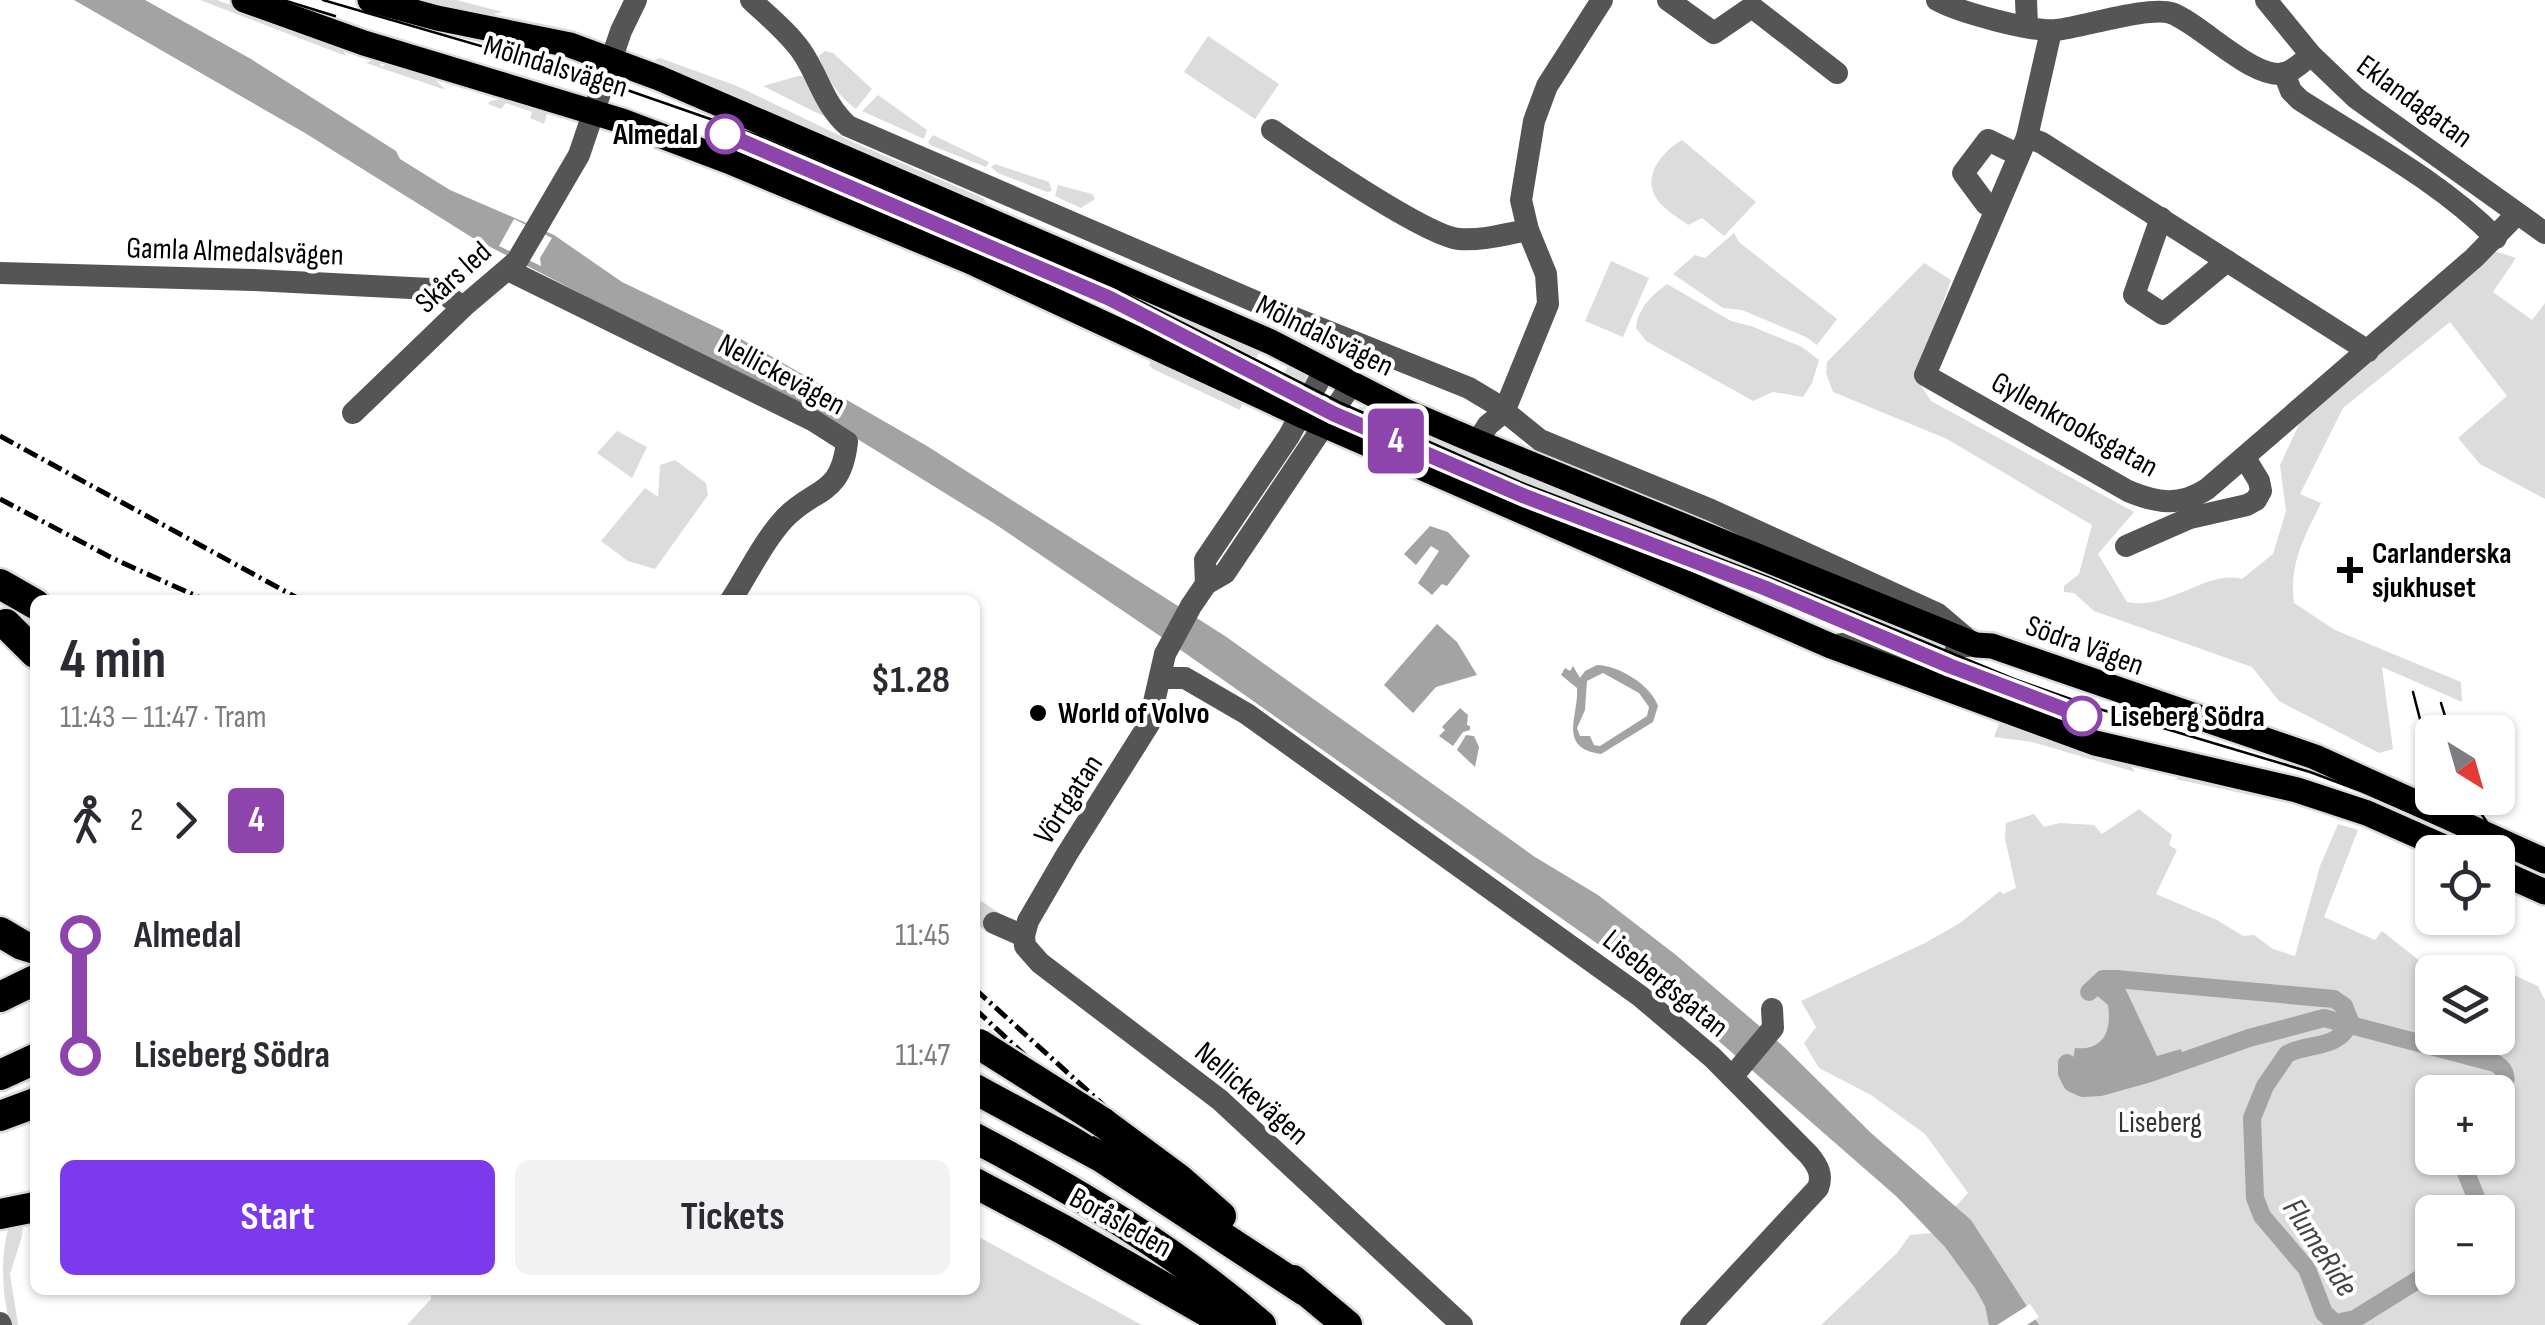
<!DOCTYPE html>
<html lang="en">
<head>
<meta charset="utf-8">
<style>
	:root { --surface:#fff; --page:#f2f2f3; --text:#2b2b33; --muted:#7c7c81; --accent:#7c3aed }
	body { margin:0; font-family:"Sofia Sans Condensed",sans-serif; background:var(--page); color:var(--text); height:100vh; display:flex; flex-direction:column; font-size:38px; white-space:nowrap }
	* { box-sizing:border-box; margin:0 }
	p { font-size:32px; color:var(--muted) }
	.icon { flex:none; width:55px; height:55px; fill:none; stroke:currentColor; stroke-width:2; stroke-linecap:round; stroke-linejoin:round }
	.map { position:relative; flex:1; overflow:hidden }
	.details { position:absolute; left:30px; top:595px; width:950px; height:700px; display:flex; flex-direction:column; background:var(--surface); border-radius:15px; box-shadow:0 2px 8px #0004 }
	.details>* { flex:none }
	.badge { padding:0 20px; border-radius:8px; font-size:35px; line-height:65px }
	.needle { width:65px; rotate:143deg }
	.tools { position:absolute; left:2415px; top:715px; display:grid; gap:20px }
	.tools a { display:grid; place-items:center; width:100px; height:100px; border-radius:15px; background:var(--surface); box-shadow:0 2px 8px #0004; font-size:50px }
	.map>.badge { position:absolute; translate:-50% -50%; box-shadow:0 0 0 5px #fff }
	.legs { display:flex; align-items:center; gap:15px; height:110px; padding:0 30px; font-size:32px }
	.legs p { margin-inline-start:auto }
	.head { display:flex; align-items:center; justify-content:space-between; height:170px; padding:0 30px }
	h1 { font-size:55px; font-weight:700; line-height:75px }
	.primary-button { display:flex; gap:20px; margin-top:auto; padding:20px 30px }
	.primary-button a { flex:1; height:115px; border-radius:15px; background:var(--accent); color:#fff; font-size:40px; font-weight:700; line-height:115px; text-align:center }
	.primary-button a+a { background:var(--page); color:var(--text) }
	ul { padding:0 30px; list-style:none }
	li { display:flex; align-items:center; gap:35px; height:120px; font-size:38px }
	li i { display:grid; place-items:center; width:15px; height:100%; margin:0 12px; background:currentColor }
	li i::after { content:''; width:25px; height:25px; margin:-12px; border:8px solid; border-radius:50%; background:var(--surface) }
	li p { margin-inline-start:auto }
	li:first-child i { background:linear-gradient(#0000 50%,currentColor 0) }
	li:last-child i { background:linear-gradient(currentColor 50%,#0000 0) }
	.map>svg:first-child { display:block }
</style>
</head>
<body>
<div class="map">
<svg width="2545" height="1325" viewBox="0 0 2545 1325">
	<rect width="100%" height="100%" fill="#fff"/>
	<!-- green -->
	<g fill="#dcdcdc" fill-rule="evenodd">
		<path d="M200,0h17l116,44 9,4 4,8z"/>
		<path d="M404,0h52l47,12 -19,4z"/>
		<path d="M1208,36l71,48 -24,35 -71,-47z"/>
		<path d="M825,51l8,2 39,36 -16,20c-18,-13 -30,-31 -37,-53z"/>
		<path d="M377,58l4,1 -1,6 3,2 3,-5 44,13 16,15 -80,-27z"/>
		<path d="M660,58l77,28 118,57 128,55 7,10 -332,-144 -3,-4z"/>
		<path d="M798,76h8l19,41 -62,-31z"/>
		<path d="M878,95l49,35 -3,9 -62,-28z"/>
		<path d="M506,98l39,12 2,4 -3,10 -14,-6 2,-6 -26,-9 -5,6 -13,-5 2,-3z"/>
		<path d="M740,122l522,225 -17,33 -398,-183 -115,-46z"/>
		<path d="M933,135l56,27 -3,5 -56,-22 -2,-3z"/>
		<path d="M1682,140l74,62 -32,34 -22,-18 -14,7c-9,-7 -25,-16 -31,-26 -16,-23 6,-48 25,-59z"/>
		<path d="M995,164l54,18 3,9 -5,1 -49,-19 -7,-6z"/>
		<path d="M1058,185l34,9 3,5 -14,9 -26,-12z"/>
		<path d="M1734,233l5,9 98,77 -20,26 -11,-8 -64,-27 -19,-2 -50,-34 22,-19 10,3z"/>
		<path d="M2494,251l22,7 -23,34 39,28 13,-17v196l-65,-35 -22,-26 49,-42 -57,-74 -107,86 -43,86 21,9c-17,35 -32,60 -27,100l41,27 126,52 1,20 -80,-35 11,82 -14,4 -100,-52 -27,-34 -158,-56 -20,-18 -10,-1v-6l15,-12 13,-49 -145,-86 -114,-47 -7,-19 1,-11 97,-99 27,17 -35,98 15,23 203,111 -36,42 29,48c41,9 80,-33 115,-23l31,-25 13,-43 -6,-46 22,-47z"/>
		<path d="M1611,261l38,17 -26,59 -38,-16z"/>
		<path d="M1667,284l64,37 20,5 51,21 17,13 -7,23 -9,14 -30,-5 -20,9 -107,-60 -10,-13c2,-20 16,-33 31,-44z"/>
		<path d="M1152,358l92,40 -4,12 -87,-41 -4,-4z"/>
		<path d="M1291,360l18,20 -9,22 -26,-9z"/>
		<path d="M1359,407h11l566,232 -3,19 -5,3 -78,-25 -167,-72 -172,-65 -159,-72z"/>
		<path d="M617,431l30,16 -15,31 -35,-25z"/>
		<path d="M675,460l31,23 2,12 -53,74 -27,-8 -27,-20 44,-53 13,9 2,-32z"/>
		<path d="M2000,721l129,42 6,9 -103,-30 -38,-5z"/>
		<path d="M2191,771l130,39 -146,-31z"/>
		<path d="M2139,809l33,26 -3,10 8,5 -21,44 61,26 26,16 11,-1 19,14 22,7 25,-90 18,-42 20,6 -34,87 51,23 7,-9 49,39 38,-15 69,31 7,14v325h-724l76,-72 13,-18 21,-2 37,-40 -43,-59 -54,-39 -52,-27 -15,-25 12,-16 -15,-26 124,-58 35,-20 40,-32 3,3 13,-6 -11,-49 1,-16 28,-9 10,13 16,-4 34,2 8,9zM2432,972h66v66h-66zM2432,1092h66v66h-66zM2432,1212h66v66h-66z"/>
		<path d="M23,1224l-1,12 -12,38 8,51h-8c-8,-32 -10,-69 -1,-99z"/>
		<path d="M975,1235l167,90h-735l24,-26v-9h544z"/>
	</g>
	<!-- water -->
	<g fill="#a3a3a3" fill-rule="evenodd">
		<path d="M74,0h71l106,59 145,92 4,8 50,31 104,45 68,47 119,57 186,107 298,190 310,221 63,38 78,60 107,91 88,87 100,87 68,105h-50l-4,-19 -10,-18 -30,-41 -48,-50 -248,-217 -464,-327 -190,-129 -157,-97 -365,-189 -168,-105z"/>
		<path d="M1430,526l18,6 22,24 -23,30 -5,-2 -10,11 -14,-12 21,-32 -8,-5 -15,19 -12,-11z"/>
		<path d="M1437,624l20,18 20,33 -41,12 -23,26 -29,-28z"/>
		<path d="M1597,665c21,0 54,20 61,41l-5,16 -52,32c-44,-6 -22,-38 -24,-66l-16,-13 4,-7 5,3 3,-5 7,12 5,-7zM1603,673l36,20 10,14 -2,9 -47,30 -6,-1 -4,-9h-10l-3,-8 8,-18 2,-29z"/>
		<path d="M1460,708l8,7 -1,10 3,1v4l-7,2 -10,14 -14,-10 6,-6 -3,-3z"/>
		<path d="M1466,735l8,1 5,11 -4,20 -18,-17z"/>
		<path d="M2103,984l22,4 32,68 24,-7 2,7 -91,27 -15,-2 -6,-11 4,-22c29,3 37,-18 33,-43l-14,-12 2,-6z"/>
	</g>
	<!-- pier -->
	<g fill="#fff">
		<path d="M514,219l38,19 -12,20 1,8 -42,-20z"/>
		<path d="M2030,1304l9,13 -12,8h-30z"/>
	</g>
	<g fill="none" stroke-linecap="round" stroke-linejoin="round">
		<!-- canal -->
		<g stroke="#a3a3a3" stroke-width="18">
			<path d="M2089,992l14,-13h13l218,20 10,7 6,15c-10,29 -40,21 -63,33l-22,32 -13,32 3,80 7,18 45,53 17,44 11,10 20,-4 77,-48"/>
			<path d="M2067,1063v10l5,10 11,5 17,-1 50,-14 99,-35 75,-20 171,45c14,8 13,22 3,32"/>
			<path d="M2460,1158l22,54"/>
		</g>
		<!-- minor-tunnel -->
		<path stroke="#d9d9d9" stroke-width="22" stroke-dasharray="22 11" stroke-linecap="butt" d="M975,910l19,13"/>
		<defs>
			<g id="major">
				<path d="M244,0l120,43 258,78 106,40 241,100 332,154 530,231 264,97 202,47 70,23 88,39"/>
				<path d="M370,0l67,18 133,27 89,33 612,264 136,70 70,30 499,203 16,1 323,111 230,104"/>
				<path d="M2498,871l47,21"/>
			</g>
			<g id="highway">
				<path d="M0,584l35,20"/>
				<path d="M6,624l29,29"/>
				<path d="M0,932l22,13 13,4"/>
				<path d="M0,997l35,-17"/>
				<path d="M0,1075l35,-16"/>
				<path d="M975,1089l126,68 204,134"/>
				<path d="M0,1116l35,-13"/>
				<path d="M1102,1122l77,57 42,37"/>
				<path d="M975,1138c101,53 200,112 286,187"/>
				<path d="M975,1183l89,47 166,95"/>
				<path d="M0,1214l35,-7"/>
				<path d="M1293,1280l54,45"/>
			</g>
		</defs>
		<!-- major casing -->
		<use href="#major" stroke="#dbdbdb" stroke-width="30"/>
		<!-- highway casing -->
		<use href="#highway" stroke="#dbdbdb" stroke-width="35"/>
		<!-- minor -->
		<g stroke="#555" stroke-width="22">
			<path d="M751,0c18,17 37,32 51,52 17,25 22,53 46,74l434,187 187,75 25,15 46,37 171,70 227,104 27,23"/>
			<path d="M1668,0l46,33 38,-26 85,66"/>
			<path d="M1937,0c21,12 95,32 119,30 27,-3 92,-24 115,-17 29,10 84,69 114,60 10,-3 18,-12 26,-18"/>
			<path d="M2026,0l1,25"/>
			<path d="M2266,0l45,55 45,43 189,135"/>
			<path d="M2051,31l-24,106 -102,238 203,116c29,12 51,16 79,-2l267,-231 43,-44"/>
			<path d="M2284,73l7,18 9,9c67,43 141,82 196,138"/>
			<path d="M1272,130c33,23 154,106 187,109 23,2 46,-5 69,-9"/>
			<path d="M2027,137l15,6 326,208"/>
			<path d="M1996,208l-10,-4 -23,-31 25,-33 31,15"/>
			<path d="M2161,218l-27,77 29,19 64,-53"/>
			<path d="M508,270l306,151 33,21c-6,55 -33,45 -63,77 -21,23 -36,55 -53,81"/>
			<path d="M0,273l254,7 176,9 13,4 20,14"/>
			<path d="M353,413l110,-106 54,-46 62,-106 42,-124 15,-31"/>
			<path d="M1477,442l11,-17 16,-13 44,-108 -2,-30 -18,-44 -7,-30 13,-79 13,-35 55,-86"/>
			<path d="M2126,546l64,-28 57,-13 9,-5 5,-9 -2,-10 -14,-23"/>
			<path d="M1206,584l-1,-24 84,-124 35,-65"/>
			<path d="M1831,646c8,-1 17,-4 25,-4 30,2 63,40 94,24l7,-19 19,-2"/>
			<path d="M1160,678h25l62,36 393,282 72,61 97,98c9,11 14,20 9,33l-127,137"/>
			<path d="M994,923l30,13"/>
			<path d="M1024,936l4,-15 39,-67 82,-130 16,-70 26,-48 15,-22 19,-11 126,-188"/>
			<path d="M1024,936l1,10 15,17 180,137 242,225"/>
			<path d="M1732,1077l41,-49 -1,-19"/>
			<path d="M0,1323l1,2"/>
		</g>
		<!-- major -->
		<use href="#major" stroke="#000" stroke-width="25"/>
		<!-- highway -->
		<use href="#highway" stroke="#000" stroke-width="30"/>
		<!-- tram -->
		<g stroke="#000" stroke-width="2.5">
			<path d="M283,0l52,16"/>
			<path d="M323,0l281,82 155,54 355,152 227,115 186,82 243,93 244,101 82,29 214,64 51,19 184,80"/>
			<path d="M2413,692l19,74"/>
			<path d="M2441,703l9,29"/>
			<path d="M2445,798l30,39"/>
			<path d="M2471,798l21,32 25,23"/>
		</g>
		<!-- rail -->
		<g stroke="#000" stroke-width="5" stroke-dasharray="15 5 2.5 5" stroke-linecap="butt">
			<path d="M0,436l301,164"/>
			<path d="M0,499l114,60 91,41"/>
			<path d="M975,989l134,121"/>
			<path d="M975,1009l121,112"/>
		</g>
		<defs>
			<path id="highway-bridge" d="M979,1044l123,78"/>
		</defs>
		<!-- highway-bridge casing -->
		<use href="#highway-bridge" stroke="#dbdbdb" stroke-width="35" stroke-linecap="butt"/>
		<!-- highway-bridge -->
		<use href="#highway-bridge" stroke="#000" stroke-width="30"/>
	</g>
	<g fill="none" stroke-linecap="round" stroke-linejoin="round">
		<defs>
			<path id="line-1" d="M725,134l384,164 225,116 190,82 241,92 185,78 132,50"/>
		</defs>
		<!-- line-1 casing -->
		<use href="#line-1" stroke="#fff" stroke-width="22"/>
		<!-- line-1 -->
		<use href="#line-1" stroke="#8e44ad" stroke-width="15"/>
	</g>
	<!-- markers -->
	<g fill="#fff" stroke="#8e44ad" stroke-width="5">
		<circle cx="725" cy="134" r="18"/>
		<circle cx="2082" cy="716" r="18"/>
	</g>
	<g fill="#000" stroke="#fff" stroke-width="4">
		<path d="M2345 555h10v10h10v10h-10v10h-10v-10h-10v-10h10z"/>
		<circle cx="1038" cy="713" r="10"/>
	</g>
	<g text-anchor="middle" stroke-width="8" stroke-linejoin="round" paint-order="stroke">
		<!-- street labels -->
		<g font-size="30" fill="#000" stroke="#fff">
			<text transform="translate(556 66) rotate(17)" y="10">Mölndalsvägen</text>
			<text transform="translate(2415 101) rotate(36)" y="10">Eklandagatan</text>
			<text transform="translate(235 251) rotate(2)" y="10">Gamla Almedalsvägen</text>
			<text transform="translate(453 277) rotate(-42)" y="10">Skårs led</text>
			<text transform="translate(1325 335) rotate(26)" y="10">Mölndalsvägen</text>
			<text transform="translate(782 374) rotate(28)" y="10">Nellickevägen</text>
			<text transform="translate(2075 424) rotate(29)" y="10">Gyllenkrooksgatan</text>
			<text transform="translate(2085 645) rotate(20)" y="10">Södra Vägen</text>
			<text transform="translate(1068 799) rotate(-57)" y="10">Vörtgatan</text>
			<text transform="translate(1666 983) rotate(39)" y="10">Lisebergsgatan</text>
			<text transform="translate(1252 1093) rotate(41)" y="10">Nellickevägen</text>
			<text transform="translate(1121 1222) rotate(29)" y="10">Boråsleden</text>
		</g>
		<!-- stop labels -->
		<g font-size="30" font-weight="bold" fill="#000" stroke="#fff" text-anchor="end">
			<text x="698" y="144">Almedal</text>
			<text x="2110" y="726" text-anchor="start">Liseberg Södra</text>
		</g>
		<!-- poi labels -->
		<g font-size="30" font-weight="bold" fill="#000" stroke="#fff" text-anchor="start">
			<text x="2372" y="563">Carlanderska<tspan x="2372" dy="34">sjukhuset</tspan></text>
			<text x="1058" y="723">World of Volvo</text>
		</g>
		<!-- park labels -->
		<g font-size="30" fill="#333" stroke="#fff">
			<text x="2160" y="1132">Liseberg</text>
		</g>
		<!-- water labels -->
		<g font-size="32" font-style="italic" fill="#444" stroke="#fff">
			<text transform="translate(2321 1247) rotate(57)" y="11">FlumeRide</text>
		</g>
	</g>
</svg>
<div class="tools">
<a><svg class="needle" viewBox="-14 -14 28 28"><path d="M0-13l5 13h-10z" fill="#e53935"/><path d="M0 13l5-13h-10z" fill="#7c7c81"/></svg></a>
<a><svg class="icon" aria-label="locate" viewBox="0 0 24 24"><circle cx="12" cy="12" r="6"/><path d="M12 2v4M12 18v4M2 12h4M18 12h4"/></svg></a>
<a><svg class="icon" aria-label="layers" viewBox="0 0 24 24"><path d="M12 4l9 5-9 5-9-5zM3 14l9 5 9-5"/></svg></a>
<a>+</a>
<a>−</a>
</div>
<b class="badge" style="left:1396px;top:441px;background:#8e44ad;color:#fff">4</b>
<section class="details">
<div class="head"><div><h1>4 min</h1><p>11:43 – 11:47 · Tram</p></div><b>$1.28</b></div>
<div class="legs"><svg class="icon" aria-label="walk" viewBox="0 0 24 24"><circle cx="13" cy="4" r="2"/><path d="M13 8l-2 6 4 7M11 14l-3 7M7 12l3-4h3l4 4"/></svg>2<svg class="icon" aria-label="forward" viewBox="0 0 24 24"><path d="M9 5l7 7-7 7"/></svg><b class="badge" style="background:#8e44ad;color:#fff">4</b></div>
<ul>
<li><i style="color:#8e44ad"></i><b>Almedal</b><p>11:45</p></li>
<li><i style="color:#8e44ad"></i><b>Liseberg Södra</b><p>11:47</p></li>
</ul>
<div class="primary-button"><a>Start</a><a>Tickets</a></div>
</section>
</div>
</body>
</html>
